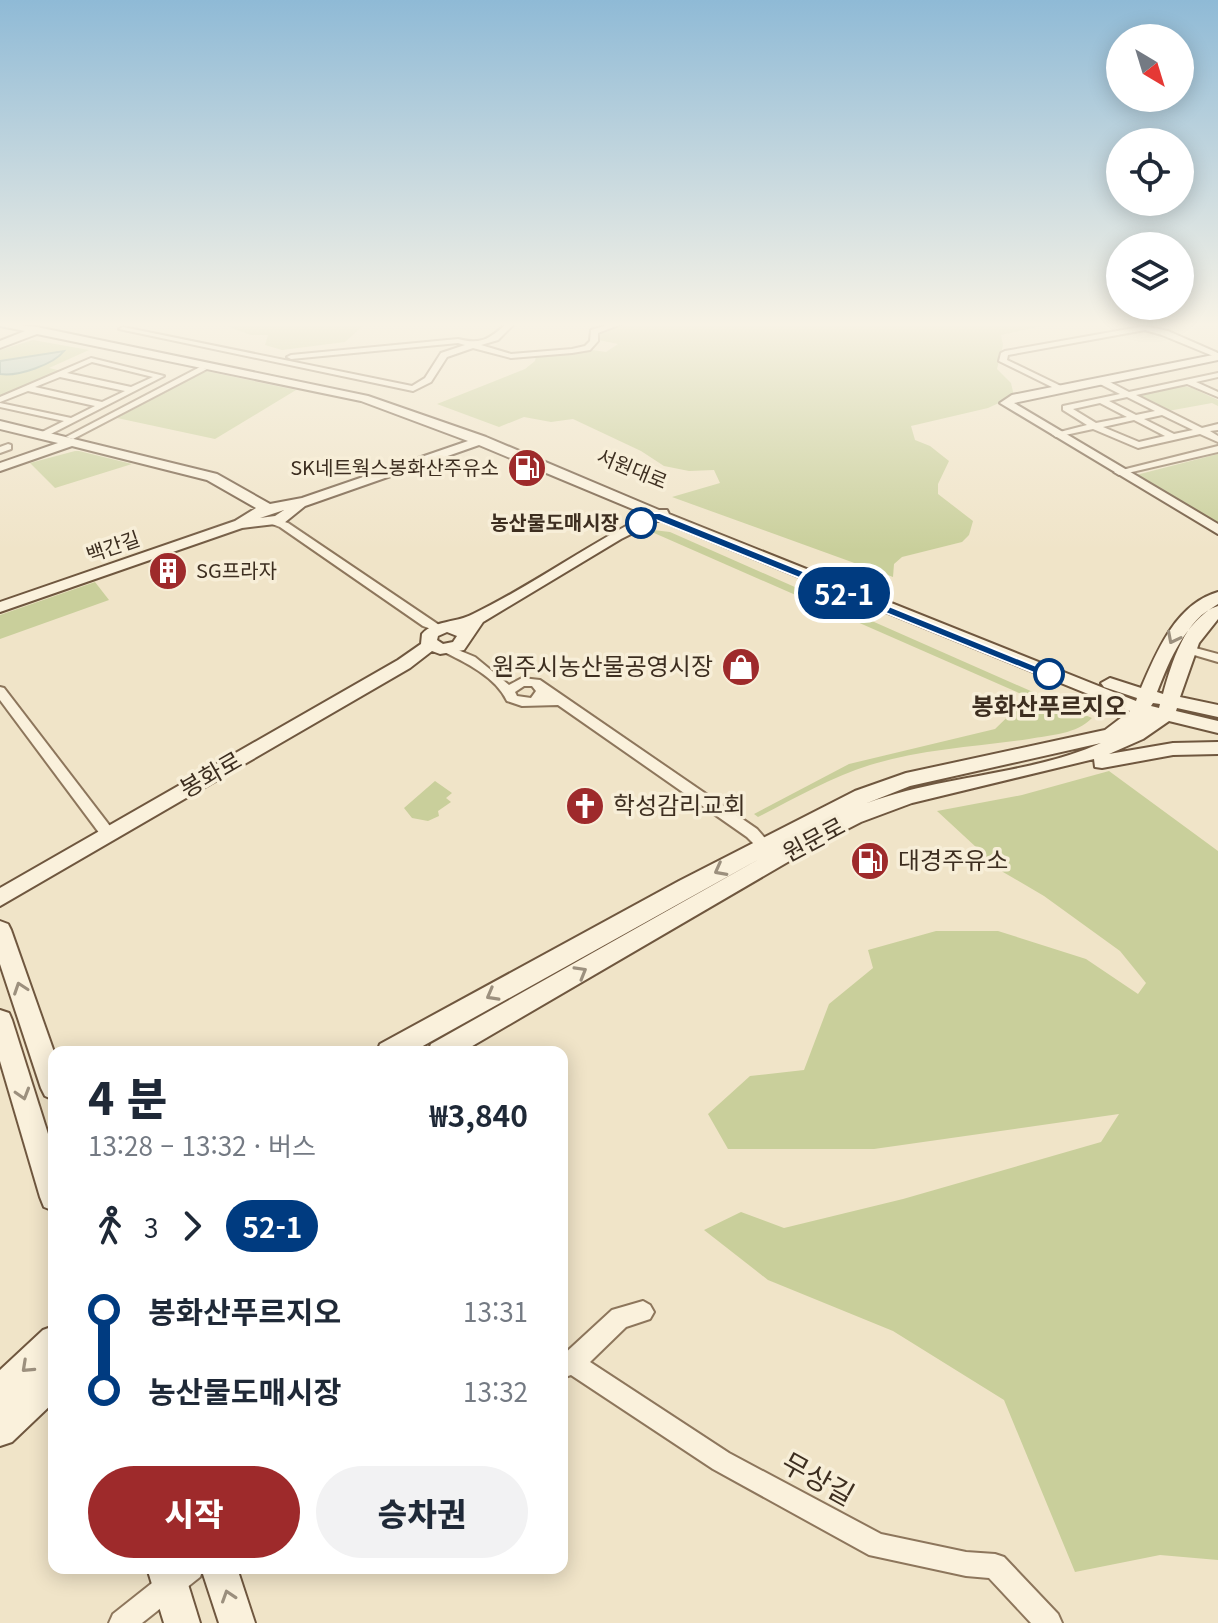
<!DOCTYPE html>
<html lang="ko">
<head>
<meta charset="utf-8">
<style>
	:root { --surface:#fff; --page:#f2f2f3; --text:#1f2937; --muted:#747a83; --accent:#9e2a2b }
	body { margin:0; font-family:Georgia,"Noto Sans KR",serif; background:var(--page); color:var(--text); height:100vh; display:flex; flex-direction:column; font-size:30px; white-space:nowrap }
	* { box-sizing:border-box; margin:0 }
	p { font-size:26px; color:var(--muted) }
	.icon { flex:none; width:44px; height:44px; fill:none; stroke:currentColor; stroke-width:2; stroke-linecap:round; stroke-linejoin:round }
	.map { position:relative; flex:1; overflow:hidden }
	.sheet { position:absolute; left:48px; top:1046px; width:520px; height:528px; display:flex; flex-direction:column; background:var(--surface); border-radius:16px; box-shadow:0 4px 20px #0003 }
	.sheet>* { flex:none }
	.badge { padding:0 16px; border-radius:26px; font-size:28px; line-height:52px }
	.needle { width:52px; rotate:142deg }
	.controls { position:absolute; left:1106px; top:24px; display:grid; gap:16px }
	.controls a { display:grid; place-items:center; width:88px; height:88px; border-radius:50%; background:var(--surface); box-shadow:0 4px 20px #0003; font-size:40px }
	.map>.badge { position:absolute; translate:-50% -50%; box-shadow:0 0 0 4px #fff }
	.legs { display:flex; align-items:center; gap:12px; height:88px; padding:0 40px; font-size:26px }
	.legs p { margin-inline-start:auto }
	.headline { display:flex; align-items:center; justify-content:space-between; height:136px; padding:0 40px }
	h1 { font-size:44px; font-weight:800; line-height:60px }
	.cta { display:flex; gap:16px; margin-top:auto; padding:16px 40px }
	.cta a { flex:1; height:92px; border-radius:48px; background:var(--accent); color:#fff; font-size:32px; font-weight:800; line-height:92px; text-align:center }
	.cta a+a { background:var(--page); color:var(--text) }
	ul { padding:0 40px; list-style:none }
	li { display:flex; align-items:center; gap:28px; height:80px; font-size:30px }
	li i { display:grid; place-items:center; width:12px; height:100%; margin:0 10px; background:currentColor }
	li i::after { content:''; width:20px; height:20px; margin:-10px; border:6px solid; border-radius:50%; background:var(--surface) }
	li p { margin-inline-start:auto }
	li:first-child i { background:linear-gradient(#0000 50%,currentColor 0) }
	li:last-child i { background:linear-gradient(currentColor 50%,#0000 0) }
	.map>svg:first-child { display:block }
</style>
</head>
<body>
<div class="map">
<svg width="1218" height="1623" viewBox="0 0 1218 1623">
	<rect width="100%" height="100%" fill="#f0e4c8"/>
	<!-- green -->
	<g fill="#c9cf9b">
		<path d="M218,323h148l-21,19 -63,8 -17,-5 3,-10h-17z"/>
		<path d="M622,323h457l-28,1 -50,11 2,10 -6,24 14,14 3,13 -26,12 -77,18 4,14 15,6 19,15 -11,23v10l35,27 -4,14 -7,7 -60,15 -8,7 -1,13 -221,-80 48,-14 -6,-13 -25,1 -25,-5 -23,-15 -68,-32 -22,3 -27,-5 -25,10 -62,-23 88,-35 10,-8 1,-6 49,-6 21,3 12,-8 -25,-5 3,-7z"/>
		<path d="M33,340l56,10 -40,18 13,3 -62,28v-49z"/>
		<path d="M206,371l90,19 -81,49 -98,-21z"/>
		<path d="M1179,385l13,3 26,12v6l-6,-3 -44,8 -29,-15z"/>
		<path d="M75,451h4l53,13 -77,24 -25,-25z"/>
		<path d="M1218,454v70l-82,-49z"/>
		<path d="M645,529l25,3 422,186c-15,16 -41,17 -63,21 -53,8 -107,10 -159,26 -39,12 -76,34 -112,52l-4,-3 95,-50 146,-35 33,-32z"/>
		<path d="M95,582l14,18 -109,39v-24z"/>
		<path d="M1109,771l109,80v709l-58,-5 -85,17 -71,-172 -111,-69 -125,-51 -64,-50 37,-18 43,16 119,-29 198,-57 18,-28 -245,35h-146l-20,-35 42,-38 54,-6 25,-66 44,-36 -5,-18 68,-19h62l88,28 52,35 8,-11 -26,-32 -76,-55 -41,-24 -66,-61 85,-16z"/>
		<path d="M435,781l17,12 -6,5 5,4 -13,9 1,5 -11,5 -16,-3 -8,-10z"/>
	</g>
	<!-- water -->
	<path fill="#a9c4bc" stroke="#6f938a" stroke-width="2" d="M64,351c-10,13 -46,26 -64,23v-13z"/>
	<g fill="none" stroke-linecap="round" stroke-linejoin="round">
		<defs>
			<g id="street">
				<path d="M507,323h8l-17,17 -17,5 30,9 61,-5 13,-3 5,-5 1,-11 22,-7h11l-26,10v8l-8,9 -18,3 -61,5 -38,-10 -26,9 -16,25 -18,9 -294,-62 4,-2 289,59 13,-8 16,-25 24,-8 -7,-2 -167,16 -4,-2 4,-2 167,-16c23,6 32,0 49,-16z"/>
				<path d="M1145,326l23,5 50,22v5l-56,-23 -17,-5 -137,25 -1,5 56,27v4h-3l-61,-30 2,-8 4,-2z"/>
				<path d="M91,358l73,18 -121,62 -4,-3 1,-2 24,-12 -64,-14v-4l71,15 24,-12 -67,-15 -28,11v-5zM92,362l61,15 -22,10 -64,-14zM60,377l65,14 -23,11 -67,-15z"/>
				<path d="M200,367l7,2 -134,70 -7,-2z"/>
				<path d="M1218,373v4l-22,5 22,10v5l-31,-13 -51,11 66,33 16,-4v6l-8,1 8,5v6l-18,-8 -62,14 -45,-19 -37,8 -4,-3 35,-9 -24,-15v-4l57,-12 -22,-11v-4h6l25,13zM1127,397l28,14 -19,4 -27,-14zM1100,403l27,14 -31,6 -23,-14zM1162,415l31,15 -19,4 -30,-15zM1134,420l31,16 -26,6 -36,-15z"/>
				<path d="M8,444l3,1v4l-11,4v-6z"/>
				<path d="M1218,446v6l-99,23 -5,-3z"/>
				<path d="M275,519l13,4 157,106 -6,3 -16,-6 -143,-99 -8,-3v-4z"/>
				<path d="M446,645l29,12 34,28 13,-7 18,2 217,149 15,17 -2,4h-10l-13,-13 -189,-132 -36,1 -15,-5c-11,-24 -42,-39 -65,-50l-2,-2zM524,686h8l4,5 -5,7 -14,-2 -2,-4z"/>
				<path d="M1188,646l30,8v8l-34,-10 -2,-2z"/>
				<path d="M0,687l4,1 109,142 2,4 -2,4h-10l-103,-138z"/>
				<path d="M643,1301l7,4 4,7 -4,7 -24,8 -36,35 139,91 152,81 85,18 29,2 9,3 54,57 4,9h-31l-42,-45 -23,-2 -97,-21 -156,-86 -142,-94 -9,3v-22l50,-46z"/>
				<path d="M171,1568h32l-3,9 -58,46h-33l4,-9z"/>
			</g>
			<g id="secondary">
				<path d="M0,323l37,4 331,69 118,41 173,73h8l2,4 467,187 1,-3 -33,-11 -3,-4 9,-5 31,10c16,-37 35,-84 77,-96v12c-34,20 -47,53 -61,88l6,2c8,-29 22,-78 55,-88v13l-19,24 -19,54 38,8v12l-41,-9 -1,3 42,10v12l-49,-12 -26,18 -34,15 64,-11 45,-1v12l-45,1 -71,13 -7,-1 -1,-8 -182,44 -51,19 -39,20 -360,210h-34l3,-8 330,-186 -349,194h-35l3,-8 299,-163 176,-90 51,-18 199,-43 25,-19 -471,-191 -38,19 -138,83 -19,28 -24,4 -8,-3 -22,17 -410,238v-18l398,-228 23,-16 1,-10c12,-14 35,-11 51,-20 60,-29 114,-69 174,-99l-168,-70 -174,61 -21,17 -42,5 -242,84v-10l235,-81 21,-13 -49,-28 -135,-34 -72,25v-8l58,-20 -58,-14v-8l217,53 53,30 32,-6 166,-57 -107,-40 -324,-67 -37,14v-7l25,-10 -25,-5zM284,510l-9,6 -15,2zM447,632l10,4 -4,6 -10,2 -6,-4 1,-4zM1153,703l7,1 -1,4 -8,-2zM1101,743c-77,34 -166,32 -244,64l53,-21z"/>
				<path d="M1218,354v6l-204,43 204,121v10l-218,-131 12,-8z"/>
				<path d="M0,921l8,3 3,6 43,122v48l-9,-4 -4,-8 -41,-124z"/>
				<path d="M0,1010l9,3 3,7 42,133v58l-10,-4 -4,-10 -40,-136z"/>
				<path d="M54,1326v36l-5,5 5,-2v37l-42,40 -12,4v-76l43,-40z"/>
				<path d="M147,1568h36l17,55h-36z"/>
				<path d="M201,1568h36l18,55h-36z"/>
			</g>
		</defs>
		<!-- street casing -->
		<use href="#street" stroke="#8d765c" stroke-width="4"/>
		<!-- secondary casing -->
		<use href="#secondary" stroke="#6f573f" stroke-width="4"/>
		<!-- street -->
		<use href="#street" fill="#faf1dc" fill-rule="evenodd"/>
		<!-- secondary -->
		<use href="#secondary" fill="#faf1dc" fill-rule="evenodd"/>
	</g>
	<!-- one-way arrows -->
	<defs><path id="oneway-chevron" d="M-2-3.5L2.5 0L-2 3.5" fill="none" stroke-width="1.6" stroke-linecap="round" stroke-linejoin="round" transform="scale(2)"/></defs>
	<g stroke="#9c907e">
		<use href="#oneway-chevron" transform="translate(1173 638) rotate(117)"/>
		<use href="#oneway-chevron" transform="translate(720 870) rotate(152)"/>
		<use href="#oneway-chevron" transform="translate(581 972) rotate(-30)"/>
		<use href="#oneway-chevron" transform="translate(20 988) rotate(-109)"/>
		<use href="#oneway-chevron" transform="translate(492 995) rotate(151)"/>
		<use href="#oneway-chevron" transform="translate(23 1094) rotate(73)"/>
		<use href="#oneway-chevron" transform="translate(27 1367) rotate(137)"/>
		<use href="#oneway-chevron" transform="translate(228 1596) rotate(-108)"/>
	</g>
	<!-- sky -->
	<linearGradient id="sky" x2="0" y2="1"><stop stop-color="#8fbad6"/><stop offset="0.59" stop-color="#f8f3e6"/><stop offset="1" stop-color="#f8f3e6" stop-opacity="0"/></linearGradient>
	<rect width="1218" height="550" fill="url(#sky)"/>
	<!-- line-1 -->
	<path fill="#003b80" stroke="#fff" stroke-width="2" d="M652,513h8l396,161 -12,3 -388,-157 -19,6v-5z"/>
	<!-- icons -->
	<defs>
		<symbol id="fuel-disc" viewBox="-11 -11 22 22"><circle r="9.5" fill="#9e2a2b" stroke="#f7eed8"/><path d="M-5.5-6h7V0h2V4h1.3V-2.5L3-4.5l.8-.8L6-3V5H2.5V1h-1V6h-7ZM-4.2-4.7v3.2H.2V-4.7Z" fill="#fff"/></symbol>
		<symbol id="building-disc" viewBox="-11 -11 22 22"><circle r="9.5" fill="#9e2a2b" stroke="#f7eed8"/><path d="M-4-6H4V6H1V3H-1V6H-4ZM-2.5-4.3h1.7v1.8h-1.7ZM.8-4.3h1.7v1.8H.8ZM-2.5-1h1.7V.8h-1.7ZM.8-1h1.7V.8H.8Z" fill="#fff"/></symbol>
		<symbol id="shop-disc" viewBox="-11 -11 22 22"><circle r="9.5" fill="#9e2a2b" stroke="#f7eed8"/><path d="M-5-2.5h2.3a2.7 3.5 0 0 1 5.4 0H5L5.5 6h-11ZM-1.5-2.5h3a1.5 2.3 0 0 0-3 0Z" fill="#fff"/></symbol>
		<symbol id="church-disc" viewBox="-11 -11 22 22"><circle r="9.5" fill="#9e2a2b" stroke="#f7eed8"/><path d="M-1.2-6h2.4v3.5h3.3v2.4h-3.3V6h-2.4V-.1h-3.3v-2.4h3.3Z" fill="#fff"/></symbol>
	</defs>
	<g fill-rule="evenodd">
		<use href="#fuel-disc" x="505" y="446" width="44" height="44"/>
		<use href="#building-disc" x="146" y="549" width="44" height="44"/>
		<use href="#shop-disc" x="719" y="645" width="44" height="44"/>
		<use href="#church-disc" x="563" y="784" width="44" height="44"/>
		<use href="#fuel-disc" x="848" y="839" width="44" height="44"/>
	</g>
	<!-- markers -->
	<g fill="#fff" stroke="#003b80" stroke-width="4">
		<circle cx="641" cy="523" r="14"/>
		<circle cx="1049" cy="674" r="14"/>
	</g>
	<g text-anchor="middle" stroke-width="7" stroke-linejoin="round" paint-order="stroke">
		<!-- far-poi labels -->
		<g font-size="20" fill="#3d2e20" stroke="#f7eed8" text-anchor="end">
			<text x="499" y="475">SK네트웍스봉화산주유소</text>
			<text x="196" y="578" text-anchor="start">SG프라자</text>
		</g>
		<!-- far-street labels -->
		<g font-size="20" fill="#3d2e20" stroke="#f7eed8">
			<text transform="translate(632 469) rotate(22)" y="7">서원대로</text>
			<text transform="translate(113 547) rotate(-19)" y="7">백간길</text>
		</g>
		<!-- far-stop labels -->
		<g font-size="20" font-weight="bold" fill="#3d2e20" stroke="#f7eed8" text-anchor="end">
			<text x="619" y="530">농산물도매시장</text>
		</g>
		<!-- poi labels -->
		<g font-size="24" fill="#3d2e20" stroke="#f7eed8" text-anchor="start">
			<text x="713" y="675" text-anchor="end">원주시농산물공영시장</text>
			<text x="613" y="814">학성감리교회</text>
			<text x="898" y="869">대경주유소</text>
		</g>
		<!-- stop labels -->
		<g font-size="24" font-weight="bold" fill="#3d2e20" stroke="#f7eed8">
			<text x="1049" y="715">봉화산푸르지오</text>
		</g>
		<!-- street labels -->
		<g font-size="24" fill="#3d2e20" stroke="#f7eed8">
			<text transform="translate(211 775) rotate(-30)" y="8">봉화로</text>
			<text transform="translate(814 840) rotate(-28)" y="8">원문로</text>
		</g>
		<!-- near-street labels -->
		<g font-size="28" fill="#3d2e20" stroke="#f7eed8">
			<text transform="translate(818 1479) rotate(29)" y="10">무상길</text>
		</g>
	</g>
</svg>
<div class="controls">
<a><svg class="needle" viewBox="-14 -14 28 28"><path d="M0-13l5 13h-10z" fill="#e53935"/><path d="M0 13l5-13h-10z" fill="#747a83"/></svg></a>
<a><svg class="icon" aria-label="locate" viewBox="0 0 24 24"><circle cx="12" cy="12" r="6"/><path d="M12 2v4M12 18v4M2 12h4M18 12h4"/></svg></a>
<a><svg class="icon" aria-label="layers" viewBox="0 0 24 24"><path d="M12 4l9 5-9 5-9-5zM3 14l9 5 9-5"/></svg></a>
</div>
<b class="badge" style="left:844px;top:593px;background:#003b80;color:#fff">52-1</b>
<section class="sheet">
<div class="headline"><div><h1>4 분</h1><p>13:28 – 13:32 · 버스</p></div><b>₩3,840</b></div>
<div class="legs"><svg class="icon" aria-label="walk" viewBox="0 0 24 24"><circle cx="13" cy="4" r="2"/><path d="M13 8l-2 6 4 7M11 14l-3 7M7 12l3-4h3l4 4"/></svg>3<svg class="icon" aria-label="forward" viewBox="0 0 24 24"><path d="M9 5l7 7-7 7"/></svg><b class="badge" style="background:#003b80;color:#fff">52-1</b></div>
<ul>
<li><i style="color:#003b80"></i><b>봉화산푸르지오</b><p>13:31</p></li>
<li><i style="color:#003b80"></i><b>농산물도매시장</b><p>13:32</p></li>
</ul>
<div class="cta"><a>시작</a><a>승차권</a></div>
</section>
</div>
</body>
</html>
